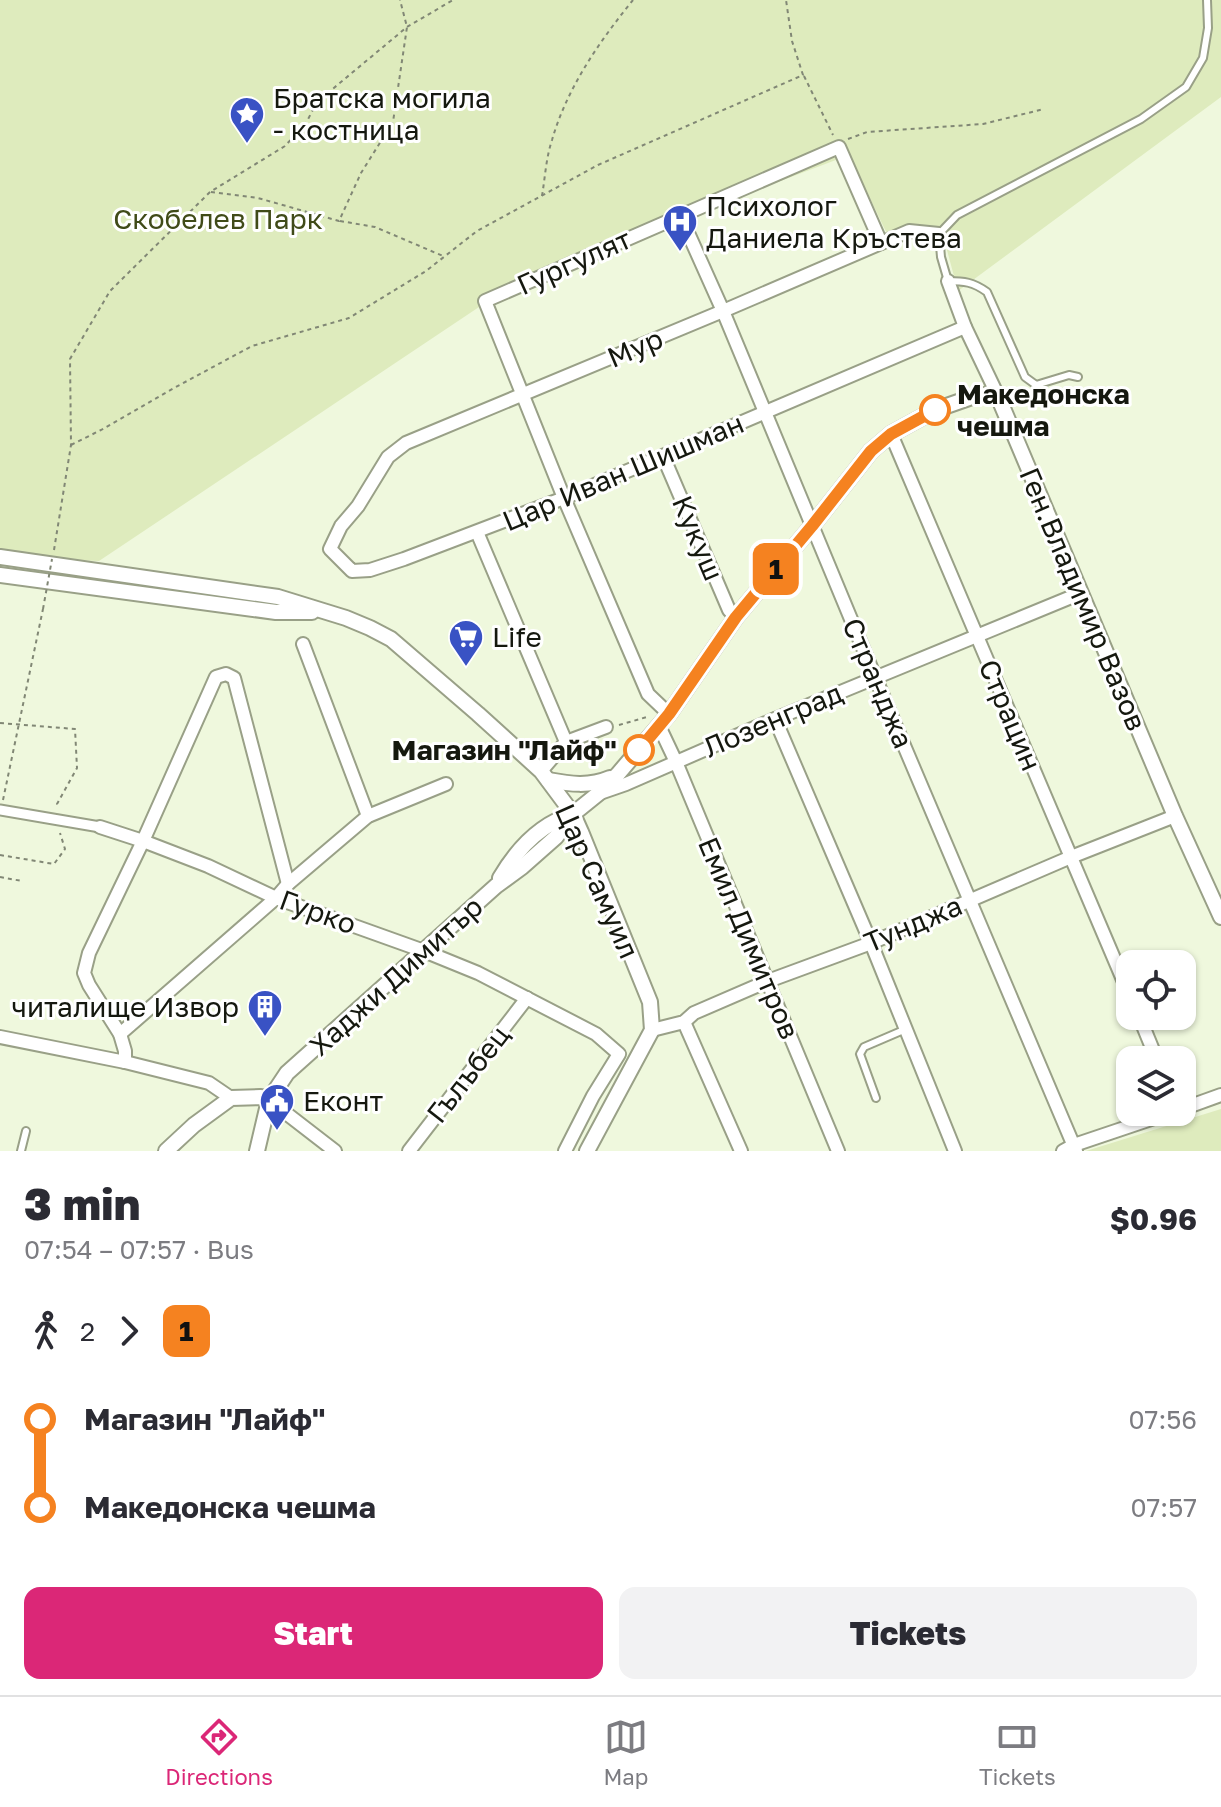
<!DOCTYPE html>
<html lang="en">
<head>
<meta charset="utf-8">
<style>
	:root { --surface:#fff; --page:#f2f2f3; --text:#2b2b33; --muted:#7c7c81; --line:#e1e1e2; --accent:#db2777 }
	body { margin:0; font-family:"Golos Text",sans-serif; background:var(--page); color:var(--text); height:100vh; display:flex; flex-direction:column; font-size:30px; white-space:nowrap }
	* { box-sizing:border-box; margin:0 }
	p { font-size:26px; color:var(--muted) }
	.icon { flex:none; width:44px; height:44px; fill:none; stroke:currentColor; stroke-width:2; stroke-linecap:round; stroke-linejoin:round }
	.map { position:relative; height:1151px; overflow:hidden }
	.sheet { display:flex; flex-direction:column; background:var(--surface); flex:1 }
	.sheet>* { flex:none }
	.badge { padding:0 16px; border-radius:12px; font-size:28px; line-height:52px }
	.tools { position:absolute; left:1116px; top:950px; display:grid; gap:16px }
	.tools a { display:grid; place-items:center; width:80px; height:80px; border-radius:16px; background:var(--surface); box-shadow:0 2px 6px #0004; font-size:40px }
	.map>.badge { position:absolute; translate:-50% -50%; box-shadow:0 0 0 4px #fff }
	.legs { display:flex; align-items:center; gap:12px; height:88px; padding:0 24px; font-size:26px }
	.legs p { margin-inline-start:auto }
	.head { display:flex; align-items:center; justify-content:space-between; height:136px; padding:0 24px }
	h1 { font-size:44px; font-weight:800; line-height:60px }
	.action { display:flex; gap:16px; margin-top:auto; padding:16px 24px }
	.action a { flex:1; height:92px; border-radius:16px; background:var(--accent); color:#fff; font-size:32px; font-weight:800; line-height:92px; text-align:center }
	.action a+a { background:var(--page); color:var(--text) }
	ul { padding:0 24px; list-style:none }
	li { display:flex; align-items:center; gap:28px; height:88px; font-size:30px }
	li i { display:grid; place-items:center; width:12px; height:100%; margin:0 10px; background:currentColor }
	li i::after { content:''; width:20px; height:20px; margin:-10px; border:6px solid; border-radius:50%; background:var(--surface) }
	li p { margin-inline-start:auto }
	li:first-child i { background:linear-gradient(#0000 50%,currentColor 0) }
	li:last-child i { background:linear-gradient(currentColor 50%,#0000 0) }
	.menu { display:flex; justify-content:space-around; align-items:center; height:112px; border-top:2px solid var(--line); background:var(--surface); font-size:22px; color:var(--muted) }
	.menu a { display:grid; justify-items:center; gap:4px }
	.menu .on { color:var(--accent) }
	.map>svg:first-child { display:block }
</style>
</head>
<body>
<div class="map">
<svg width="1221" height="1151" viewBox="0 0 1221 1151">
	<rect width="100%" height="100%" fill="#eff8dd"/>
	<!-- green -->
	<g fill="#deebbd">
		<path d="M0,0h1221v97l-263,194 -14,-52 -54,1 -41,-85 -174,66 -187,80 -389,260 -74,-3 -25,-4z"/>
		<path d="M1221,1109v42h-135z"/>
	</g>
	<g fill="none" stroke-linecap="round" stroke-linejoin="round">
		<defs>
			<g id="service">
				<path d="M1078,377l-9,-2 -33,10 -11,-8 -38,-85c-14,-10 -23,-11 -39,-11l-7,-24 -2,-23 18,-19 184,-96 45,-32 17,-29 5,-30 -1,-28"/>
				<path d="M876,1098l-16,-44 4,-7 42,-18"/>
				<path d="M21,1151l5,-20"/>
			</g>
			<path id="pedestrian" d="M0,810l100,17"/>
			<g id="minor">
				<path d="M680,215l43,96 152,366 201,474"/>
				<path d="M939,234l-30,-3 -186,80 -317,132 -18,14 -30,49 -17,20 -11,23 22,22 18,-1 34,-11 160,-61 401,-171"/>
				<path d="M948,281l17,46 32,67"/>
				<path d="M891,434l239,562"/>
				<path d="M663,456l66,154 7,7"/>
				<path d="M477,532l89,210 -25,29"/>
				<path d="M303,644l65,172"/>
				<path d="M669,714l-21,-20 -84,-196 -79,-197 354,-154 42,96"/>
				<path d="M775,719l96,224 84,208"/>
				<path d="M659,726l17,36 162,389"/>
				<path d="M566,742l40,-15"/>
				<path d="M600,793l26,-9 149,-65 306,-126"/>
				<path d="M100,827l43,14 65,25 68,32 148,53 54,22 118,61 23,20 -26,42 -28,55"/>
				<path d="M1139,1016l18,44"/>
				<path d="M684,1022l57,129"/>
				<path d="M652,1030l32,-8 10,-9 74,-32 103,-38 200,-86 104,-41"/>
				<path d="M120,1034l156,-136 12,-14 80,-68 78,-32"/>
				<path d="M0,1037l125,25 84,21 22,15"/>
				<path d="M125,1062v-11l-5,-17 -31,-49 -5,-12 5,-20 54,-112 73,-164 10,-3 8,4 54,206"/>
				<path d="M269,1100l66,51"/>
				<path d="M1182,1109l39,-14"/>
				<path d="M409,1151l118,-153"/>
				<path d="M1063,1151l11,-6 98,-33"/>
			</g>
			<g id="tertiary">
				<path d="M0,557l278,40 68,21 24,10 21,11 87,75 63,57 32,43 8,18 69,170 2,28 -65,121"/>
				<path d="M0,575l276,37h36"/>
				<path d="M548,780c22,4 41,7 62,-2"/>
				<path d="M500,878c17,-29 40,-54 73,-64"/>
				<path d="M166,1151l28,-26 37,-27 30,-1 8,3"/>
				<path d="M257,1151l12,-51 18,-27 209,-187 26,-19 34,-30 17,-23 26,-21 19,-19 51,-60 67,-97 76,-91 59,-75 20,-17 44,-24 40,-14 22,-2 178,422 46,101"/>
			</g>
		</defs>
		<!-- service casing -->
		<use href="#service" stroke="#99a087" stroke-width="10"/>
		<!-- pedestrian casing -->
		<use href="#pedestrian" stroke="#99a087" stroke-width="13"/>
		<!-- minor casing -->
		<use href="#minor" stroke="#99a087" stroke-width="16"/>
		<!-- tertiary casing -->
		<use href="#tertiary" stroke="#99a087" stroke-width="18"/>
		<!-- path -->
		<g stroke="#818775" stroke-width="2" stroke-dasharray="4 4" stroke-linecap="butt">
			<path d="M804,76l29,59"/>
			<path d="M848,139l19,-7 116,-8 61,-15"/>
			<path d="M211,192l47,6 81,23 22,-48 32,-51 14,-95 -7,-27"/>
			<path d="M542,196c3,-18 4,-38 10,-56 15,-52 47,-98 81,-140"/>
			<path d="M340,221l35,6 68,29"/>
			<path d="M71,445l30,-15 73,-42 78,-42 97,-28 77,-47 51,-40 121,-66 205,-90 -11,-34 -6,-41"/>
			<path d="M54,550l17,-105 -1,-86 40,-68 100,-99 75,-46 21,-23 11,-21 90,-75 46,-27"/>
			<path d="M0,723l75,6 2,39 -20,36 1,3"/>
			<path d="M619,725l28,-8"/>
			<path d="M3,800l40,-191"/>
			<path d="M0,855l54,9 11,-15 -5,-16"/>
			<path d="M0,877l22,4"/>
		</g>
		<!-- service -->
		<use href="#service" stroke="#fff" stroke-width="6"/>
		<!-- pedestrian -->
		<use href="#pedestrian" stroke="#fff" stroke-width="9"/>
		<!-- minor -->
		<use href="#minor" stroke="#fff" stroke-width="12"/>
		<!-- tertiary -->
		<use href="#tertiary" stroke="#fff" stroke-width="14"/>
		<!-- path-bridge -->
		<path stroke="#818775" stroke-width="2" stroke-dasharray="4 4" stroke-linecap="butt" d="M43,609l9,-50"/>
	</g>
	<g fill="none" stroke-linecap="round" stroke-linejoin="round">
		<defs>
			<path id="line-1" d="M639,750l30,-36 67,-97 76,-91 59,-75 20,-17 44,-24"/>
		</defs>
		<!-- line-1 casing -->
		<use href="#line-1" stroke="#fff" stroke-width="18"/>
		<!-- line-1 -->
		<use href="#line-1" stroke="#f58220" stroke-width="12"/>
	</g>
	<!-- icons -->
	<defs>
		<symbol id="sight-pin" viewBox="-11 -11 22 30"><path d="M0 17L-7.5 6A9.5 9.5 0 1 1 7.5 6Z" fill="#3952c4" stroke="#fff"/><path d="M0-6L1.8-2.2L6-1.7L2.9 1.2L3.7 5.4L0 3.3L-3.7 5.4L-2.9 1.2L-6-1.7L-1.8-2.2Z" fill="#fff"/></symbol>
		<symbol id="hospital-pin" viewBox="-11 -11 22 30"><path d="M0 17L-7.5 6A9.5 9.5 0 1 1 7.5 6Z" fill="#3952c4" stroke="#fff"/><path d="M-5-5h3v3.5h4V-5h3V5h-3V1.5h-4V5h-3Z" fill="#fff"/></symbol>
		<symbol id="supermarket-pin" viewBox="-11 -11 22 30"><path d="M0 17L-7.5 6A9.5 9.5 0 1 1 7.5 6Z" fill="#3952c4" stroke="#fff"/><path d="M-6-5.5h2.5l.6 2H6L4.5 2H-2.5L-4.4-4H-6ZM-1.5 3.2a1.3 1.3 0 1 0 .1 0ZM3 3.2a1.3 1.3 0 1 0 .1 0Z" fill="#fff"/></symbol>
		<symbol id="building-pin" viewBox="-11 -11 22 30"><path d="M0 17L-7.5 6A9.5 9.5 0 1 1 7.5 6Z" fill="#3952c4" stroke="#fff"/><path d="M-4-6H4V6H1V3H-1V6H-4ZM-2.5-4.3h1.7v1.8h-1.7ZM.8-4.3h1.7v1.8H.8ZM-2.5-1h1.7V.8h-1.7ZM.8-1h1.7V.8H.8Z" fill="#fff"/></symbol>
		<symbol id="civic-pin" viewBox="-11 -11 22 30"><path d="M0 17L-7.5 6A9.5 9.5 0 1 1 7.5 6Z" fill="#3952c4" stroke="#fff"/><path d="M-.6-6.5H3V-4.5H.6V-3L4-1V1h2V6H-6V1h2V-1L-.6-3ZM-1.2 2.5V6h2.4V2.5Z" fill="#fff"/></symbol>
	</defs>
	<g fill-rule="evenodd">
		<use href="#sight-pin" x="227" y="94" width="40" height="54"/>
		<use href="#hospital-pin" x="660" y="202" width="40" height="54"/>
		<use href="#supermarket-pin" x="446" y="617" width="40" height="54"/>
		<use href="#building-pin" x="245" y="987" width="40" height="54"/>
		<use href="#civic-pin" x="257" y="1081" width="40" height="54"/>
	</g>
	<!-- markers -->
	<g fill="#fff" stroke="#f58220" stroke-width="4">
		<circle cx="935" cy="410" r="14"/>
		<circle cx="639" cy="750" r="14"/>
	</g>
	<g text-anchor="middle" stroke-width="6" stroke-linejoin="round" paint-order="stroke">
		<!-- poi labels -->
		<g font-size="28" fill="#15180f" stroke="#fff" text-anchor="start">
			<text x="273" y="108">Братска могила<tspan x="273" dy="32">- костница</tspan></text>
			<text x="706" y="216">Психолог<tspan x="706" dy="32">Даниела Кръстева</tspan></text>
			<text x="492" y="647">Life</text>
			<text x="239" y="1017" text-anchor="end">читалище Извор</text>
			<text x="303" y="1111">Еконт</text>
		</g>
		<!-- park labels -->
		<g font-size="28" fill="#404b18" stroke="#fff">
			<text x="218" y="229">Скобелев Парк</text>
		</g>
		<!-- street labels -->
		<g font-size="28" fill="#15180f" stroke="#fff">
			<text transform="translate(574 262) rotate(-24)" y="10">Гургулят</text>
			<text transform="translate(635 348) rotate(-23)" y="10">Мур</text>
			<text transform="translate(623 472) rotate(-23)" y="10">Цар Иван Шишман</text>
			<text transform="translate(698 538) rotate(67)" y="10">Кукуш</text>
			<text transform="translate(1083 599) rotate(67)" y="10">Ген.Владимир Вазов</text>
			<text transform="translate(878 683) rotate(67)" y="10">Странджа</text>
			<text transform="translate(1010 715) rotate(67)" y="10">Страцин</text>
			<text transform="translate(773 720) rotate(-23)" y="10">Лозенград</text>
			<text transform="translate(597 881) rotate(66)" y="10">Цар Самуил</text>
			<text transform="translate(318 912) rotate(20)" y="10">Гурко</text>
			<text transform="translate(913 924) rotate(-23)" y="10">Тунджа</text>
			<text transform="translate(749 938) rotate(67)" y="10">Емил Димитров</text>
			<text transform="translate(396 976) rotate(-42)" y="10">Хаджи Димитър</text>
			<text transform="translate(468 1074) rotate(-52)" y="10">Гълъбец</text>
		</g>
		<!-- stop labels -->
		<g font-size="28" font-weight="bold" fill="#15180f" stroke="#fff" text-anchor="start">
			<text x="957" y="404">Македонска<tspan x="957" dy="32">чешма</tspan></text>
			<text x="617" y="760" text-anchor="end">Магазин "Лайф"</text>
		</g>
	</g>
</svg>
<div class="tools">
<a><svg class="icon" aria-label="locate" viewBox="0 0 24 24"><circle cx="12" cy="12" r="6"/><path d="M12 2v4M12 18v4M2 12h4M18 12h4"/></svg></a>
<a><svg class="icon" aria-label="layers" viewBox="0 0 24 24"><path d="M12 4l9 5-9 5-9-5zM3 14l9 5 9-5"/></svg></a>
</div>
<b class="badge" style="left:776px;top:569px;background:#f58220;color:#111">1</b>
</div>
<section class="sheet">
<div class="head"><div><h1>3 min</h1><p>07:54 – 07:57 · Bus</p></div><b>$0.96</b></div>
<div class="legs"><svg class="icon" aria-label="walk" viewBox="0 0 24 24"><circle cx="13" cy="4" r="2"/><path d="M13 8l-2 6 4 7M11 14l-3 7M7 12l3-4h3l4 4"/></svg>2<svg class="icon" aria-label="forward" viewBox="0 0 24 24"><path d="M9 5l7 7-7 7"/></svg><b class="badge" style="background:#f58220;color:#111">1</b></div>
<ul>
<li><i style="color:#f58220"></i><b>Магазин &quot;Лайф&quot;</b><p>07:56</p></li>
<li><i style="color:#f58220"></i><b>Македонска чешма</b><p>07:57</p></li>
</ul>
<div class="action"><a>Start</a><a>Tickets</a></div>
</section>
<nav class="menu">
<a class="on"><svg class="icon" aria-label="directions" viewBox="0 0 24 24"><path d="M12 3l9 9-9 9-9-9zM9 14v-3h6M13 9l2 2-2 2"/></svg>Directions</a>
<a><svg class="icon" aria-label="map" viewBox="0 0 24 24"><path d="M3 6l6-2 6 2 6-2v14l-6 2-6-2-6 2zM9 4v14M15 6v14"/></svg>Map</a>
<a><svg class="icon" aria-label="tickets" viewBox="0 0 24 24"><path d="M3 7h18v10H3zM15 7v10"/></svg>Tickets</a>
</nav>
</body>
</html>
